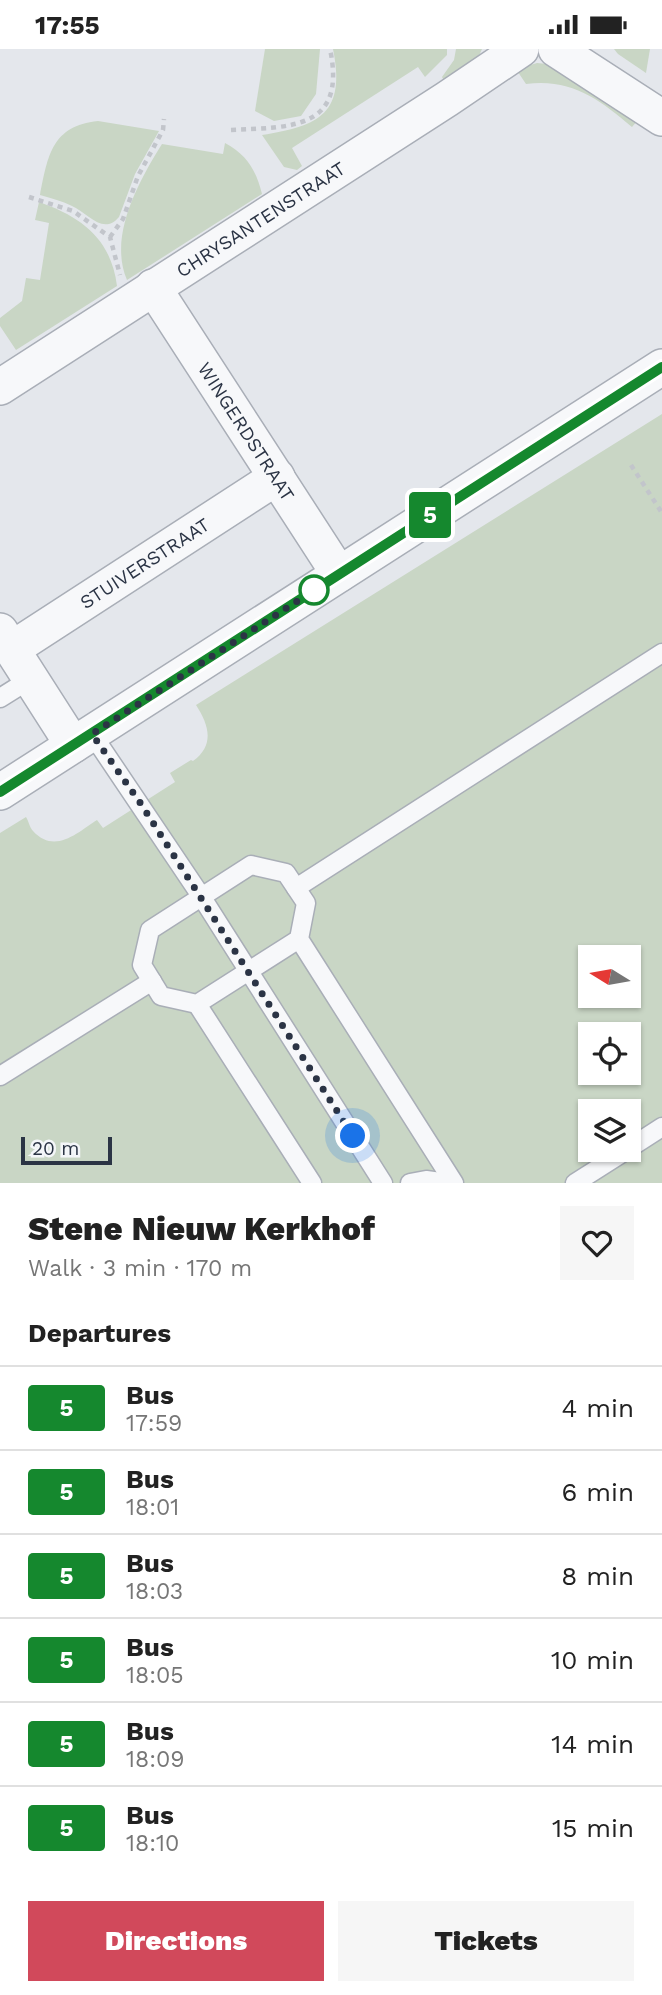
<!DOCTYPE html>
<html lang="en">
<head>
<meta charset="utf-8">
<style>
	:root { --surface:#fff; --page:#f6f6f6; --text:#222; --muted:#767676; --line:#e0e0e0; --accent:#d1495b }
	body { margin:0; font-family:"Work Sans",sans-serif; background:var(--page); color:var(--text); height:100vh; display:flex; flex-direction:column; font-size:26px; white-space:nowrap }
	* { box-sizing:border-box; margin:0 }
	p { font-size:23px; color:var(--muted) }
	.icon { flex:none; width:38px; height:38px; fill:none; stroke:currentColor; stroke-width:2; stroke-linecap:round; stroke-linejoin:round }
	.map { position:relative; height:1134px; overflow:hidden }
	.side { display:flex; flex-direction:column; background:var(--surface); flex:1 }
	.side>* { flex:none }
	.badge { padding:0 14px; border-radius:5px; font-size:24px; line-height:46px }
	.needle { width:46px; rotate:281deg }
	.buttons { position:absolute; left:578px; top:896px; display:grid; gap:14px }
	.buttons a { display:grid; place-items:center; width:63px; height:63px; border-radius:0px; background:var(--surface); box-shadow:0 2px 5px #0004; font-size:35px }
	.scale { position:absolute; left:21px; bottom:18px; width:91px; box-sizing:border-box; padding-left:7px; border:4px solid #2b3445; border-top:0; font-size:19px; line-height:24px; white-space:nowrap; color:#2b3445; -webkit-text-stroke:5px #f4f6f9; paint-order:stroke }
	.you { position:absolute; width:35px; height:35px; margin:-18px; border:5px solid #fff; border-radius:50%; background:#1a73e8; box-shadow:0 0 0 10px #1a73e833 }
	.map>.badge { position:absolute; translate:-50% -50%; box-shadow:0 0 0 4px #fff }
	h2 { padding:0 28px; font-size:26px; line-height:63px }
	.round { display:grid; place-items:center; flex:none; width:74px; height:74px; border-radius:0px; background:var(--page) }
	.summary { display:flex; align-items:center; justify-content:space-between; height:119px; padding:0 28px }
	h1 { font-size:33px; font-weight:800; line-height:52px }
	.action { display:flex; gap:14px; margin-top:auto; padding:14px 28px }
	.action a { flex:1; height:80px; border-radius:0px; background:var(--accent); color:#fff; font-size:28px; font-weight:800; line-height:80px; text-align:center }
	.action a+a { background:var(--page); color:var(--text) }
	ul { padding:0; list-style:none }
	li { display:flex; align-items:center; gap:21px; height:84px; padding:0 28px; border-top:2px solid var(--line) }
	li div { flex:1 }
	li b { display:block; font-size:26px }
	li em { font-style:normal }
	li .badge { min-width:77px; font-weight:700; text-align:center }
	.status { display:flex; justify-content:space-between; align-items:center; height:49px; padding:0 35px; background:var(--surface); direction:ltr }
	.status svg { height:19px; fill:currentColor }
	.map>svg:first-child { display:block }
</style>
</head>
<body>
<div class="status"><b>17:55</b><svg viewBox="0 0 49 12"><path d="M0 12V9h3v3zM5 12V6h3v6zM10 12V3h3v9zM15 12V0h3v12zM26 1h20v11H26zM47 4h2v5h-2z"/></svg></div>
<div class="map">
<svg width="662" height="1134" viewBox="0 0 662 1134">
	<rect width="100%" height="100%" fill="#e4e7ec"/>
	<!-- green -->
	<g fill="#c9d6c5" fill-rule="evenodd">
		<path d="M265,0h55l-4,45 -15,22 -27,5 -19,-10z"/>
		<path d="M333,0h114v6l-22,22 -7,-10 -126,81 10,18 -5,4 -13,-3 -22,-32c58,-9 84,-22 71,-86z"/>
		<path d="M456,0h26l-5,11 -32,23 -3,-6 12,-17z"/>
		<path d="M614,0h36l-4,24 -28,-19z"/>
		<path d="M537,14l10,1 91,56 -6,7c-33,-28 -61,-49 -106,-43l-8,-12 6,-5z"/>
		<path d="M98,72l61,10 -24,43 -16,43c-16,19 -31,-4 -47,-11 -10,-5 -22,-8 -32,-11 8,-40 12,-69 58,-74z"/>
		<path d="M225,94c22,12 31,27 37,51l-135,86c-19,-44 12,-99 35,-136l61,10z"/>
		<path d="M39,153c43,15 72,37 78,84l-101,64 -16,-24v-8l22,-17 4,-23 14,2 9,-57 -14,-3z"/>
		<path d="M662,365v769h-662v-350l26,-16c3,5 3,9 7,14 22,24 45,1 64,-11l6,8 72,-46 -5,-9 21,-13 2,1c22,-16 16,-36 3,-56zM590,908h38v39h-38zM590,985h38v39h-38zM590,1062h38v39h-38z"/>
	</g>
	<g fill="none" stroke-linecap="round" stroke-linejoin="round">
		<defs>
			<g id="service">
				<path d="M0,649l32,-20"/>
				<path d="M92,685l109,162 182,287"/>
				<path d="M296,839l366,-235"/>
				<path d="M299,890l-102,65 -36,-8 -19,-31 8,-35 101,-65 35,8 20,30 -7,36 155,244"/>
				<path d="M197,955l115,179"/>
				<path d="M0,1027l152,-95"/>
				<path d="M628,1100l34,-22"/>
				<path d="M410,1134l16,-3 22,3"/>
				<path d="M575,1134l52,-33"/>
			</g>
			<g id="minor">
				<path d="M556,0l106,69"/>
				<path id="s1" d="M153,238l186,287"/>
				<path id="s2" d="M0,338l447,-288 74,-50"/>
				<path d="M0,582l73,114"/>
				<path id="s3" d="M12,600l265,-172"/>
				<path d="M0,743l662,-425"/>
			</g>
		</defs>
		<!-- service casing -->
		<use href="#service" stroke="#a9aeb7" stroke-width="21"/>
		<!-- minor casing -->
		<use href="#minor" stroke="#a9aeb7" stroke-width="38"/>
		<!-- path -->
		<g stroke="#c2c5cb" stroke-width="4.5" stroke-dasharray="5 5" stroke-linecap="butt">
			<path d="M231,81c60,-3 116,0 99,-81"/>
			<path d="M29,148l44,14 37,26 10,38"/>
			<path d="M110,188l13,-18 15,-43 25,-46 1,-11"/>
			<path d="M631,416l31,48"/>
		</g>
		<!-- service -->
		<use href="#service" stroke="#f7f8fa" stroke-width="18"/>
		<!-- minor -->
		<use href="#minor" stroke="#f7f8fa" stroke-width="35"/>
	</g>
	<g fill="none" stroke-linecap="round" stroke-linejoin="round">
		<defs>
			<path id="line" d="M0,743l662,-425"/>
		</defs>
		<!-- line casing -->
		<use href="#line" stroke="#fff" stroke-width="16"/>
		<!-- line -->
		<use href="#line" stroke="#15882e" stroke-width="10"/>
		<!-- walk -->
		<path stroke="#2b3445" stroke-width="7" stroke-dasharray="0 12.6" d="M314,541l2,-1 -224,145 49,70 212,332"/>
	</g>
	<!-- markers -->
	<circle fill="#fff" stroke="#15882e" stroke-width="3.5" cx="314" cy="541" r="14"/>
	<g text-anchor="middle" stroke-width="5" stroke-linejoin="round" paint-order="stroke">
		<!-- street labels -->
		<g font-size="19" fill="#2b3445" stroke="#f4f6f9">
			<text dy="7" stroke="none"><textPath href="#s2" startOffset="310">CHRYSANTENSTRAAT</textPath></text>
			<text dy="7" stroke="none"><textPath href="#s1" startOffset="172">WINGERDSTRAAT</textPath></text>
			<text dy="7" stroke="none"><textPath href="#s3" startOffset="158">STUIVERSTRAAT</textPath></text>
		</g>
	</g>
</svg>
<div class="buttons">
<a><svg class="needle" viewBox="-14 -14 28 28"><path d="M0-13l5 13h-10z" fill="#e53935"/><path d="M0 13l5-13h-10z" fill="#767676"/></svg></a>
<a><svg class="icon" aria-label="locate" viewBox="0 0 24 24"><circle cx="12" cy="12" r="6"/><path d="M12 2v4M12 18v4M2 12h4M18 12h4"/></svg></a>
<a><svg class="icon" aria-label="layers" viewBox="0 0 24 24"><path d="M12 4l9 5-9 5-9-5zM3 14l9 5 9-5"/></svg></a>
</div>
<div class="scale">20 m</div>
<div class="you" style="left:353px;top:1087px"></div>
<b class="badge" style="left:430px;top:466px;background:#15882e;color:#fff">5</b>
</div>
<section class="side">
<div class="summary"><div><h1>Stene Nieuw Kerkhof</h1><p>Walk · 3 min · 170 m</p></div><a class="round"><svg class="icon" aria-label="heart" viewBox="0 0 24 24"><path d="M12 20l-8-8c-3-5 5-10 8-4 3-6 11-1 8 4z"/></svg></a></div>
<h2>Departures</h2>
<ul>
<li><span class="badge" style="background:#15882e;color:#fff">5</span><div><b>Bus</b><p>17:59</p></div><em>4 min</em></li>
<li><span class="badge" style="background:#15882e;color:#fff">5</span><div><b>Bus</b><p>18:01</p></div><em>6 min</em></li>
<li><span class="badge" style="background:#15882e;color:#fff">5</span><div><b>Bus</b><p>18:03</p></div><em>8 min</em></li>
<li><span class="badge" style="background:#15882e;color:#fff">5</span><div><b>Bus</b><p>18:05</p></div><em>10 min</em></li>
<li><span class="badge" style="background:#15882e;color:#fff">5</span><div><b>Bus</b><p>18:09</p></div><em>14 min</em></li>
<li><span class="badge" style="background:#15882e;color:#fff">5</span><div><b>Bus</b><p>18:10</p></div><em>15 min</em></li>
</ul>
<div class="action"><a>Directions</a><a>Tickets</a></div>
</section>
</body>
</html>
